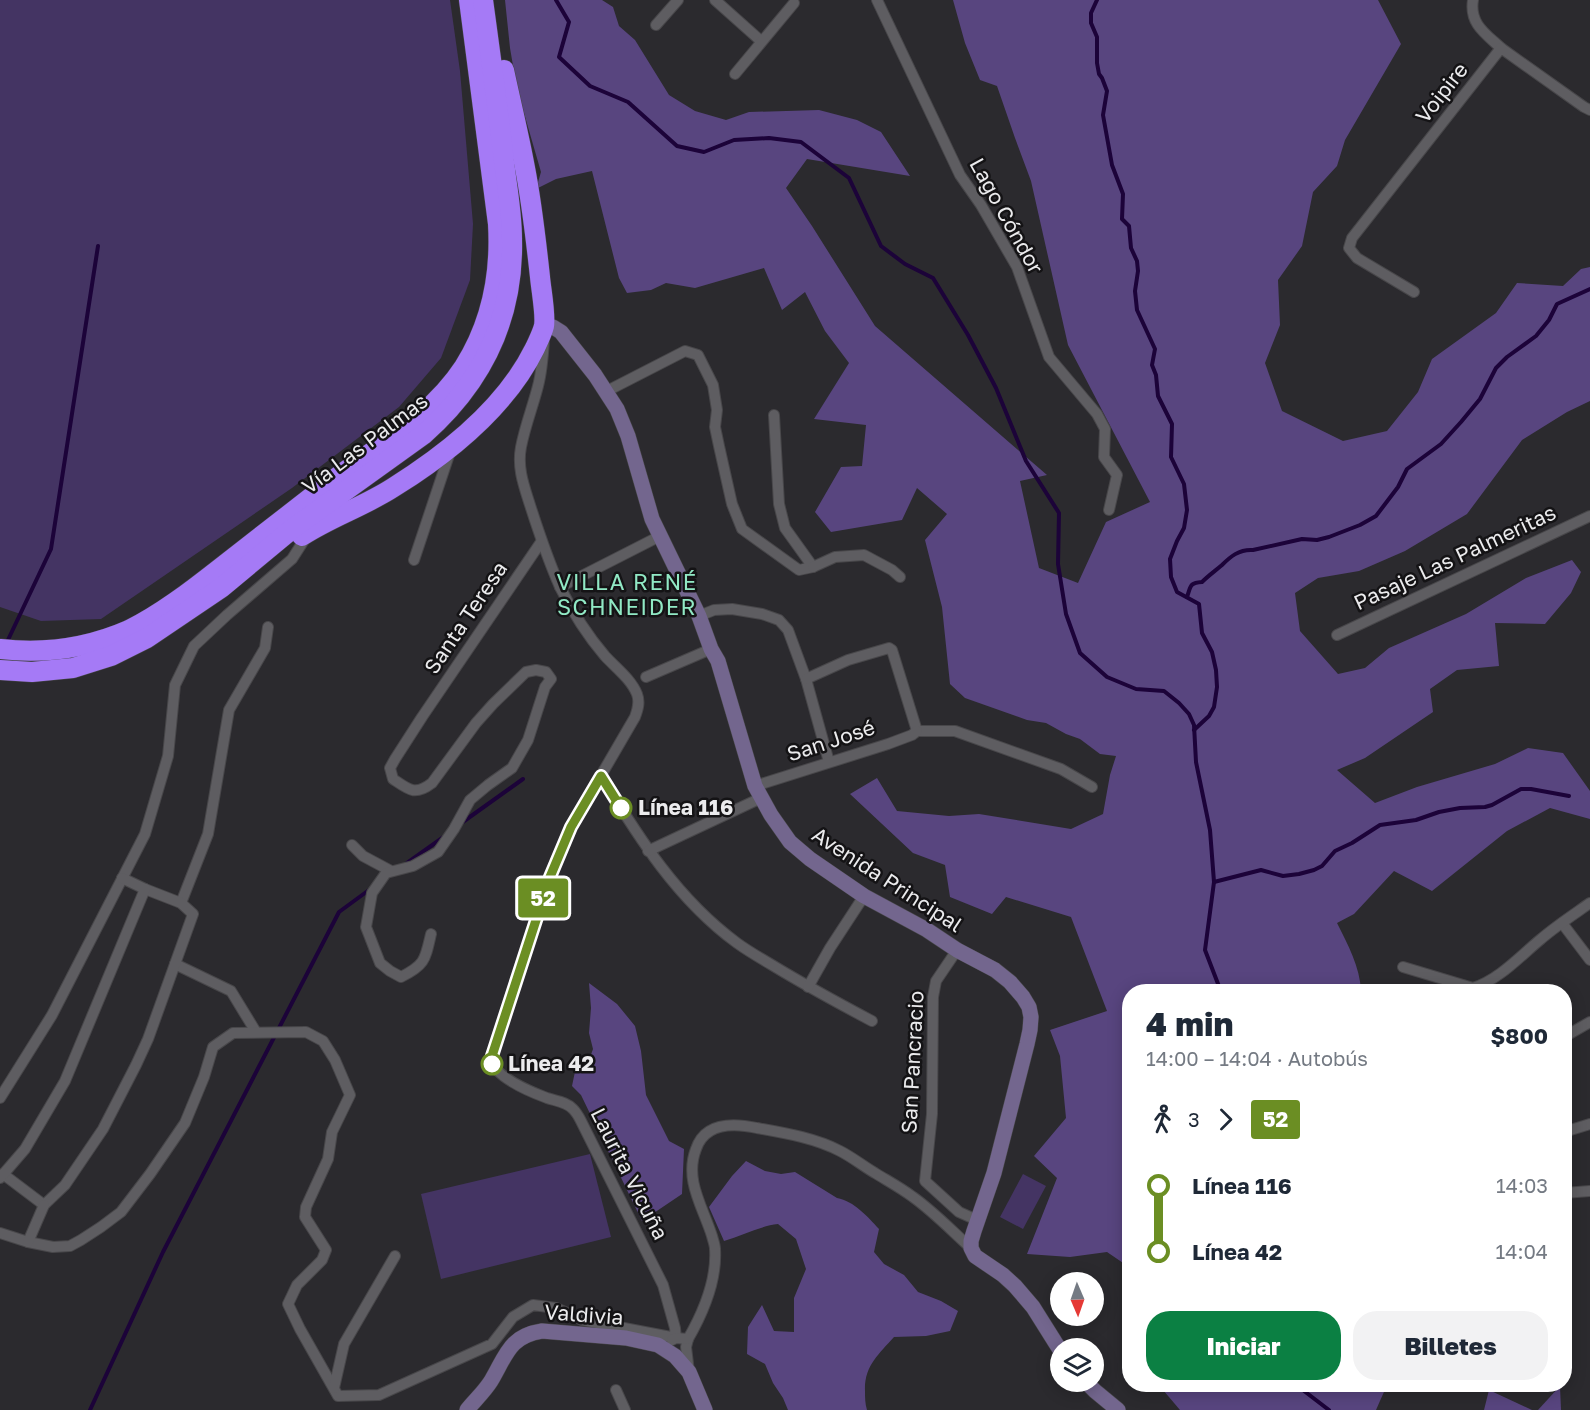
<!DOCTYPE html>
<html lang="es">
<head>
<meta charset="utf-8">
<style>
	:root { --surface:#fff; --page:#f2f2f3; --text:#1f2937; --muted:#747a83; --accent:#0b8043 }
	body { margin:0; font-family:"Golos Text",sans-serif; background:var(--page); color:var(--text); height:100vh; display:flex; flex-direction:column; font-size:22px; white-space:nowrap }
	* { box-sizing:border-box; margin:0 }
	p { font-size:20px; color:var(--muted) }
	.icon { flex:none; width:33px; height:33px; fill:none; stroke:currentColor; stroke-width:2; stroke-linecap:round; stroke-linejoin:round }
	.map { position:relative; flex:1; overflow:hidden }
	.panel { position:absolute; left:1122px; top:984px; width:450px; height:408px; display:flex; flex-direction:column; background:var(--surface); border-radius:24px; box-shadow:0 3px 15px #0003 }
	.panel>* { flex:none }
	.badge { padding:0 12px; border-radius:4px; font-size:21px; line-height:39px }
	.needle { width:39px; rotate:178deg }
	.fabs { position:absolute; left:1050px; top:1272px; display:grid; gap:12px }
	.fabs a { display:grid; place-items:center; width:54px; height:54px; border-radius:50%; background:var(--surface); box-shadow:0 3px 15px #0003; font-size:30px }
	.map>.badge { position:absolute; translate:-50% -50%; box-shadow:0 0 0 3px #fff }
	.legs { display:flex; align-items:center; gap:9px; height:66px; padding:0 24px; font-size:20px }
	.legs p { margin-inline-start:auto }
	.overview { display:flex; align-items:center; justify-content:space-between; height:102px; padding:0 24px }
	h1 { font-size:33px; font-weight:800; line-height:45px }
	.button { display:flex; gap:12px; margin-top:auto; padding:12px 24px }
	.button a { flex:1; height:69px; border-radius:24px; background:var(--accent); color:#fff; font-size:24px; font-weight:800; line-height:69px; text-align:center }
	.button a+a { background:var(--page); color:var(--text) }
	ul { padding:0 24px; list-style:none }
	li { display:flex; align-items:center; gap:21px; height:66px; font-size:22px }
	li i { display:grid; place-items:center; width:9px; height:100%; margin:0 8px; background:currentColor }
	li i::after { content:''; width:15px; height:15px; margin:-8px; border:4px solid; border-radius:50%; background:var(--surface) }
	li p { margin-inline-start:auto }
	li:first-child i { background:linear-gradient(#0000 50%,currentColor 0) }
	li:last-child i { background:linear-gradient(currentColor 50%,#0000 0) }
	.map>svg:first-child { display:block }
</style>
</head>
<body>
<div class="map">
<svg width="1590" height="1410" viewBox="0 0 1590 1410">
	<rect width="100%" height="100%" fill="#2b2a2e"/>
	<!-- green -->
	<g fill="#443463">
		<path d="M0,0h450l10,71 13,153 -3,56 -29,78 -42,49 -107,81 -191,131 -60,2 -41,-14z"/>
		<path d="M590,1154l21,83 -170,42 -20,-85z"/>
		<path d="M1023,1174l23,12 -23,43 -23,-12z"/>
	</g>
	<!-- forest -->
	<g fill="#58457f">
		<path d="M505,0h97l11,7 6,19 16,14 34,55 26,16 31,9 23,-8 70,-2 38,10 24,12 29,44 -103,-17 -21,29 26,38 63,100 172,149 -27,6 19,87 39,15 28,-61 44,-20 -82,-157 -37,-164 -16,-43 -18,-52 -17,-6 -15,-37 -12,-43h425l23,44 -56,96 -8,26 -24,26 -11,54 -24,34 2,45 -15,38 17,48 61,30 44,-10 31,-39 14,-33 64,-46 21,-30 46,3 18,-17 9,-2v134l-23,11 -45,28 -55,74 -62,37 -46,20 -41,7 -23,15 5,38 38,43 27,-6 24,-20 77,-34 60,-36 46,-18 9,12 -10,21 -26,31 -50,-1 4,43 -42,4 -27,19 3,23 -68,46 -28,12 38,33 42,-16 78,-23 33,-16 35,5 27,38v28l-40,-11 -43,23 -75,60 -38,-20 -40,43 -17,9c11,22 23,44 24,68l-231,1 -1,275 -22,-15 -37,5 -43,-3 30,-76 -23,-22 32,-38 -6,-62 -10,-26 57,-19 -36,-94 -65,-20 -14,17 -42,-17 -5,-32 -32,-12 -63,-59 27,-16 20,33 52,5 30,-2 92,15 32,-15 7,-39 6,-19 -16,-2 -20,-15 -14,-5 -20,-11 -19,-3 -62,-22 -15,-14 -8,-77 -17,-67 22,-26 -30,-26 -15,32 -71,12 -16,-20 26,-45 21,-1 4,-41 -52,-6 35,-56 -24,-32 -20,-39 -23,18 -18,-42 -69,20 -29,-5 -15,7 -24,3 -8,-15 -27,-107 -36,8 -20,10 5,-17 -24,-83 -7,-41z"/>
		<path d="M589,983l28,21 18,22 6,25 5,44 23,46 15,8 -2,45 -40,27 -61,-126 -9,-9 5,-24 10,4 6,-17 -4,-16 2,-25z"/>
		<path d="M746,1161l19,10 16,3 14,-2 42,26c17,3 31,19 42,31l-5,23 10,12 20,11 14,17 23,9 17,10 -8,20 -24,5 -32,1c-15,17 -30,29 -29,54 0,6 0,13 2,19h-79l-5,-12 -10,-15 -8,-19 -18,-10 1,-27 14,-22 12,26 20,1v-34l12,-29 -10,-30 -18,-15c-18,2 -36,12 -54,17l-15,-34 23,-31z"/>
		<path d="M1160,1385h227l-11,25h-196l-17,-20z"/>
		<path d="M1560,1386l1,24h-23z"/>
		<path d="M1489,1390l43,20h-48z"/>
	</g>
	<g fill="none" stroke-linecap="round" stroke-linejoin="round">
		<!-- stream -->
		<g stroke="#1c0339" stroke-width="4">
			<path d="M556,0l13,22 -10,35 31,29 38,16 49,44 27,6 30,-12 35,-2 32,4 48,36 32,68 24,18 28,14 35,57 28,53 30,73 33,52 -1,51 8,50 14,39 27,24 29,12 28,2 15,12 10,11 5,11 2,37 14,68 4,52 -9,68 15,39v3"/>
			<path d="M1097,0l-6,13v10l6,14v26l2,11 3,4 5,13 -4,24 9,50 11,29 -1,25 7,7 2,22 6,13 1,10 -3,20 2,19 18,39 -3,16 4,10 2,21 14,28 -1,33 13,27 3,26 -3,18 -7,13 -7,18 1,18 6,15 22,12 3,29 10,19 4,18 1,17 -3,20 -5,9 -15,14"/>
			<path d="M1187,597c4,-11 2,-14 15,-15 6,-6 13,-11 20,-17 8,-8 17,-16 31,-15l49,-11 15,1 12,-3 31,-12 16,-9 22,-29 9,-18 34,-25 20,-22 19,-23 16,-31 11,-11 29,-21 13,-16 8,-16 33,-15"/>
			<path d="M7,642l44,-93 47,-303"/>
			<path d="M460,824l63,-45"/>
			<path d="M407,863l38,-27"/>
			<path d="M1214,882l47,-12 22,6 16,-2 15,-4 8,-4 13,-15 17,-8 28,-18 36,-5 23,-8 21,-4 25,-1 7,-2 29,-16h10l38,7"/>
			<path d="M1295,1384l34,26"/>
			<path d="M90,1410l73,-158 176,-340 30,-22"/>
		</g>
		<defs>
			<g id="street">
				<path d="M715,0l46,41"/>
				<path d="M877,0l83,175 21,30 36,62 32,90 48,57 8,15 -1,28 13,18 -8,35"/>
				<path d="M1473,0c-4,24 13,34 28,48"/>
				<path d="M656,25l22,-25"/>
				<path d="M735,74l59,-71"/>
				<path d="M1414,292l-57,-34 -8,-10 3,-10 149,-190 83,59 6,3"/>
				<path d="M607,391l78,-40 13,4 15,30 4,25 -2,17 4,19 13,58 10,25 57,41 14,-3 -28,-39 -6,-24 -5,-89"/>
				<path d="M414,560l37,-111"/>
				<path d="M813,567l22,-10 29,-2 28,15 8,7"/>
				<path d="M560,587l100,-51"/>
				<path d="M699,616l15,-6 18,-1 30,5 17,6 9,10 18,49 23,83"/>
				<path d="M1337,635l253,-119"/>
				<path d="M646,677l65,-28"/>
				<path d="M806,679l42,-19 41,-12 3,2 25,81h38l106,38 31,18"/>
				<path d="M601,776c38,62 76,123 136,167 11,8 23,15 35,22 33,20 66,38 100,56"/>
				<path d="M755,786l133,-42 24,-9 5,-4"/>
				<path d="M352,845l11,11 28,15"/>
				<path d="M648,851l113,-53"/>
				<path d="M181,903l27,-69 21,-124 36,-62 3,-21"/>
				<path d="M1562,923l28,37"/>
				<path d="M431,934c-6,26 -6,31 -30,43l-11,-6 -10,-8 -14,-36 6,-34 14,-20 27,-7 25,-14 16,-23 16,-29 18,-15 24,-17 16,-28 17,-53 6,-8 -5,-7 -10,-2 -10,2 -33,32 -17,19 -44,60c-17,13 -23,7 -39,-4l-3,-11 5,-9 27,-42 119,-175"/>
				<path d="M957,950l-21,31 -3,16 -1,117 -7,67 34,31 20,9"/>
				<path d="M175,964l56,27 25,41"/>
				<path d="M1403,967l70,21c27,-9 46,-31 68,-49 15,-13 32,-24 49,-36"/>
				<path d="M808,987l22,-39 34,-52"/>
				<path d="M1564,1037l26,-15"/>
				<path d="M0,1098l52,-83 93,-181 23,-78 7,-71 19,-39 33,-31 65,-56 16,-25"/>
				<path d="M1564,1132l26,-8"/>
				<path d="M3,1174l41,31 21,-20 38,-56 33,-64 12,-26 45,-125 -12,-11 -36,-14"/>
				<path d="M0,1178l25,-29 40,-68 80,-192 -23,-11"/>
				<path d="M1564,1193l26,-2"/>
				<path d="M0,1233l28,9 25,5 17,-1 11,-6 20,-13 20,-15 29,-38 35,-51 19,-46 9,-30 20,-14 73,-1 17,9 12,19 15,35 -18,37 -4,27 -22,48 -1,10 21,33 -4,10 -25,25 -9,19 12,25 38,67 41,-1 113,-51 21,-27 20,-12 23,3 26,12 94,18 -1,-10 -12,-43 -82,-164c-2,-4 -5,-9 -8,-12 -6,-7 -17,-8 -26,-11 -16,-6 -53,-21 -56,-39l59,-182 21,-50 64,-110c3,-8 5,-15 2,-23 -6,-15 -21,-26 -32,-38 -18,-21 -33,-45 -45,-69 -12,-27 -21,-54 -30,-82 -6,-19 -13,-37 -9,-58 4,-21 12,-41 17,-61 4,-15 5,-30 6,-46"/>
				<path d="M28,1242l16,-37"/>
				<path d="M688,1339l-2,8 3,25"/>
				<path d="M672,1340l4,-2 12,1c15,-26 29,-59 27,-90 0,-4 -2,-9 -3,-13 -9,-29 -28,-56 -16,-87 9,-27 38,-26 61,-21 28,5 58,10 83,23 12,6 23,15 35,22 13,8 26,15 38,24 21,15 39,34 58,51"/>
				<path d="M334,1388l10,-44 51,-88"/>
				<path d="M616,1390l9,20"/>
			</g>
			<g id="secondary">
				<path d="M544,325l9,2 8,5 34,43 22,34 11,27 24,83 47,97 12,33 7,12 37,125 16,29 19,27 20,17 54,37 63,34 30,20 38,20 15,12 13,15 6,10 2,10 -1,13 -3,14 -33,129 -20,58 -3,10v7l4,8 28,19 12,11 18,21 27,43"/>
				<path d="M1086,1382l9,9 23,19"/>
				<path d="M467,1410c8,-10 17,-18 24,-29 15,-25 18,-45 51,-50l84,7 32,7 17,11 14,16 16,38"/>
			</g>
			<g id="highway">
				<path d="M302,536c29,-19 63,-30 92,-49 56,-35 112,-80 141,-139 3,-7 7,-14 9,-22 2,-11 -3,-37 -4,-49 -4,-37 -8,-73 -15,-109 -6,-33 -14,-65 -21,-98"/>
				<path d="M0,649c44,5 88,-1 129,-19 32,-16 62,-39 90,-61 36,-28 72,-56 108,-84 47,-37 103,-66 137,-118 27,-43 37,-92 34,-143l-29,-224"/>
				<path d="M0,670l32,2 41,-4 38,-12 36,-18 74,-50 71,-59 131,-94c59,-52 91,-116 89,-196 0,-29 -6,-57 -9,-86 -6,-51 -13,-102 -20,-153"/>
			</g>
		</defs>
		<!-- street casing -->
		<use href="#street" stroke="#48474a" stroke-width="12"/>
		<!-- secondary casing -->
		<use href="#secondary" stroke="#48474a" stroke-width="16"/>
		<!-- highway casing -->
		<use href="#highway" stroke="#48474a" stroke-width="21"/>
		<!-- street -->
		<use href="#street" stroke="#5e5d61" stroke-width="10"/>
		<!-- secondary -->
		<use href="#secondary" stroke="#73668e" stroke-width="15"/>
		<!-- highway -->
		<use href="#highway" stroke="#a57af6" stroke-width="20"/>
	</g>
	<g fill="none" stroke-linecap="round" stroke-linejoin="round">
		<defs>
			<path id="line-1" d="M492,1064l-1,-5 59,-182 21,-50 30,-51 20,32"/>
		</defs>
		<!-- line-1 casing -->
		<use href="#line-1" stroke="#fff" stroke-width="14"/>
		<!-- line-1 -->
		<use href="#line-1" stroke="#6b8e23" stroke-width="9"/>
	</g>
	<!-- markers -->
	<g fill="#fff" stroke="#6b8e23" stroke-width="3">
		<circle cx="621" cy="808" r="10"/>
		<circle cx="492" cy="1064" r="10"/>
	</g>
	<g text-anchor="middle" stroke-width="5" stroke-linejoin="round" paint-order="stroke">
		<!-- street labels -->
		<g font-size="21" fill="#ebebed" stroke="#141315">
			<text transform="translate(1442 93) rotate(-52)" y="7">Voipire</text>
			<text transform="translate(1006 216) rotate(61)" y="7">Lago Cóndor</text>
			<text transform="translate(365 444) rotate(-37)" y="7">Vía Las Palmas</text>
			<text transform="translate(1455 558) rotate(-25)" y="7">Pasaje Las Palmeritas</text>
			<text transform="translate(466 618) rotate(-56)" y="7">Santa Teresa</text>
			<text transform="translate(831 741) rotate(-18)" y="7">San José</text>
			<text transform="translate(887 880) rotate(33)" y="7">Avenida Principal</text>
			<text transform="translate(913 1062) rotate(-87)" y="7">San Pancracio</text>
			<text transform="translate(629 1174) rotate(63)" y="7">Laurita Vicuña</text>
			<text transform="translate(584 1315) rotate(4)" y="7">Valdivia</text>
		</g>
		<!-- stop labels -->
		<g font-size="21" font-weight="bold" fill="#ebebed" stroke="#141315" text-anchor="start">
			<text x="638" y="815">Línea 116</text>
			<text x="508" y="1071">Línea 42</text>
		</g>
		<!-- neighbourhood labels -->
		<g font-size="22" letter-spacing="1.5" fill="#91e9c5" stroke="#141315">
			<text x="627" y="590">VILLA RENÉ<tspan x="627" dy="25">SCHNEIDER</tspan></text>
		</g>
	</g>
</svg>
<div class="fabs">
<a><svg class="needle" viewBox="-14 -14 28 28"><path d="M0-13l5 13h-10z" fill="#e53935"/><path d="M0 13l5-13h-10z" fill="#747a83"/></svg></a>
<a><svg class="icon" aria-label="layers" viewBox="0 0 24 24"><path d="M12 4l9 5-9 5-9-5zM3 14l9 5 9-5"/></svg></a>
</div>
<b class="badge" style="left:543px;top:898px;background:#6b8e23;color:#fff">52</b>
<section class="panel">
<div class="overview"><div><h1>4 min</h1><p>14:00 – 14:04 · Autobús</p></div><b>$800</b></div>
<div class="legs"><svg class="icon" aria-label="walk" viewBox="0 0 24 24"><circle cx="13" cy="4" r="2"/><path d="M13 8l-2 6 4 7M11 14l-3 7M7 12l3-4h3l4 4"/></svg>3<svg class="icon" aria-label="forward" viewBox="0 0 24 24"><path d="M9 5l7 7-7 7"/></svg><b class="badge" style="background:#6b8e23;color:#fff">52</b></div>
<ul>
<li><i style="color:#6b8e23"></i><b>Línea 116</b><p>14:03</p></li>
<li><i style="color:#6b8e23"></i><b>Línea 42</b><p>14:04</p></li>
</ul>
<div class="button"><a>Iniciar</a><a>Billetes</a></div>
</section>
</div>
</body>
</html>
